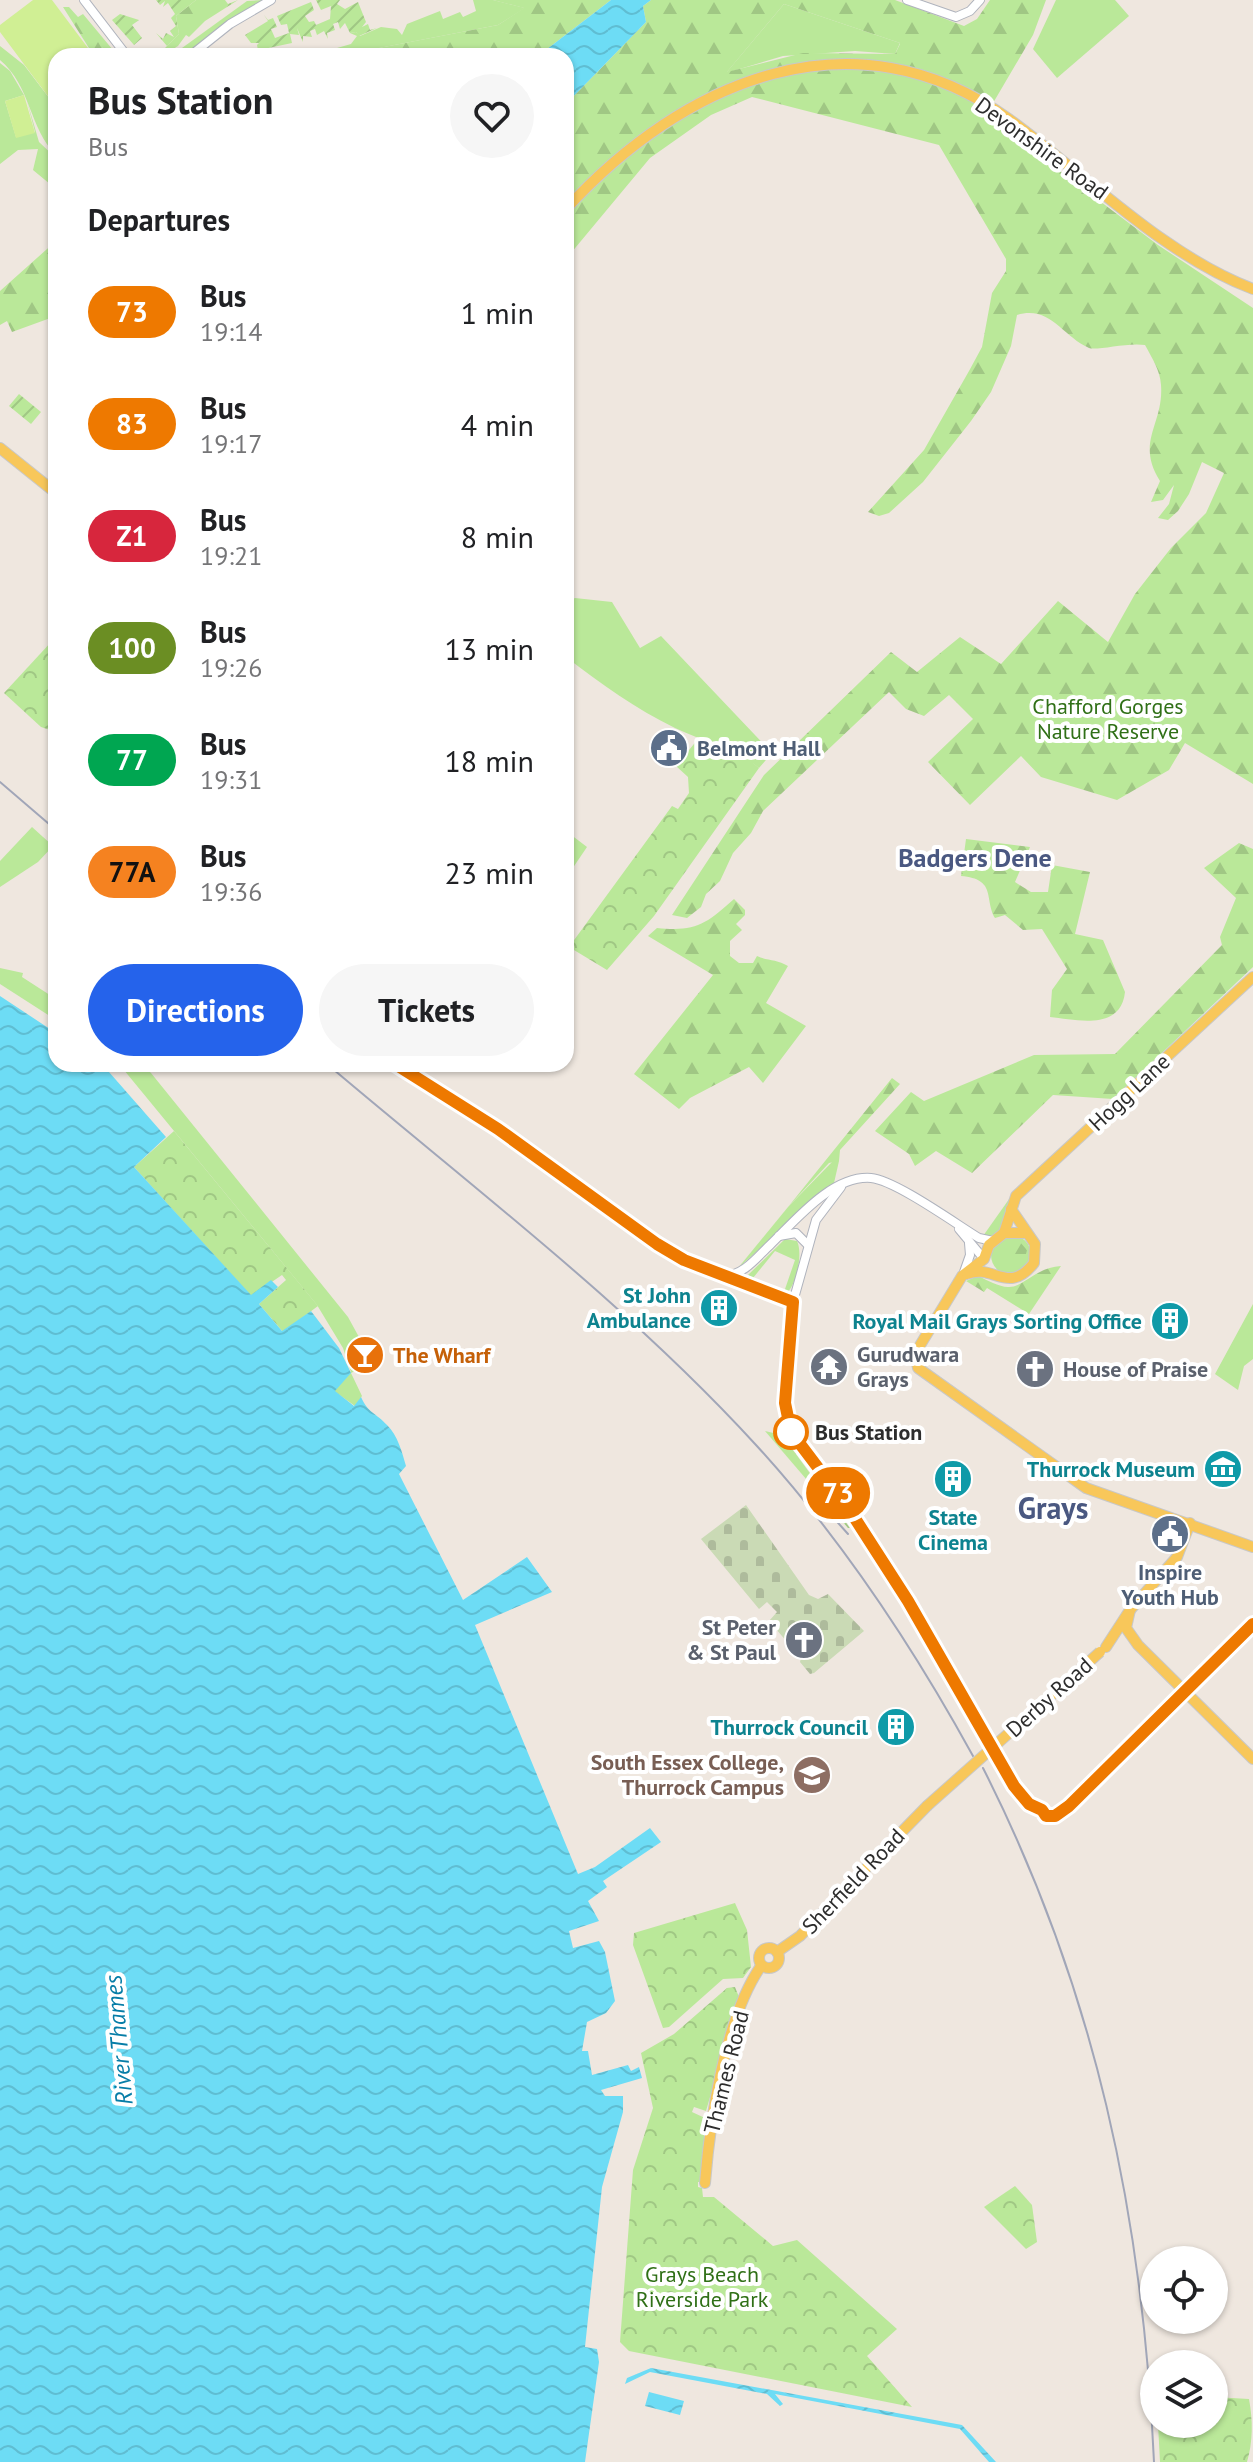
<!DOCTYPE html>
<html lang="en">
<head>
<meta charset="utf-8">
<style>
	:root { --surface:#fff; --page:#f6f6f6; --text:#202124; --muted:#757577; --accent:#2563eb }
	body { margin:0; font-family:"PT Sans",sans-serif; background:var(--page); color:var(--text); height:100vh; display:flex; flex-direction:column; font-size:30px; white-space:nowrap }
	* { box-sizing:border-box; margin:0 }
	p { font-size:26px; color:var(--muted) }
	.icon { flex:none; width:44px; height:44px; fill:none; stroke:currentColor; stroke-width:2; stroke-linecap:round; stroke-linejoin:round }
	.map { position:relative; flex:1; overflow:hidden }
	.sheet { position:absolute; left:48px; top:48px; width:526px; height:1024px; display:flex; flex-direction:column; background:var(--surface); border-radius:24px; box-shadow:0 2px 6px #0004 }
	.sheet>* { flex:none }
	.badge { padding:0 16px; border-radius:26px; font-size:28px; line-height:52px }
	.fabs { position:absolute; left:1140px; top:2246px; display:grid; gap:16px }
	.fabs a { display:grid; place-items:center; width:88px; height:88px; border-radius:50%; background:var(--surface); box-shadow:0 2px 6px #0004; font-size:40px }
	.map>.badge { position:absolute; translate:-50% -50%; box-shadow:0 0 0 4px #fff }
	h2 { padding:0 40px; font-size:30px; line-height:72px }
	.round { display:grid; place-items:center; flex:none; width:84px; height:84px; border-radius:42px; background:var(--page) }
	.summary { display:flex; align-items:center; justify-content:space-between; height:136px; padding:0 40px }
	h1 { font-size:38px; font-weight:700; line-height:60px }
	.button { display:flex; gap:16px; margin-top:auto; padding:16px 40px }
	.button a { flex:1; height:92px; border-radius:48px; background:var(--accent); color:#fff; font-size:32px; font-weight:700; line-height:92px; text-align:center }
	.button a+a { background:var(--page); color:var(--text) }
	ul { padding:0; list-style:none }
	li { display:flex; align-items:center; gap:24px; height:112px; padding:0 40px }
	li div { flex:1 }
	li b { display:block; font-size:30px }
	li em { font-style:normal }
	li .badge { min-width:88px; font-weight:700; text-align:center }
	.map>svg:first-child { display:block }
</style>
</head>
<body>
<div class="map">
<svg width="1253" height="2462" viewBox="0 0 1253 2462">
	<defs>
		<pattern id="forest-firs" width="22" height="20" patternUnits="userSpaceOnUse" patternTransform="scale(2)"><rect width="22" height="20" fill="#bae899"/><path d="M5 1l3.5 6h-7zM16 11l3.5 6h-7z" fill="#a0c784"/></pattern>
		<pattern id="cemetery-stones" width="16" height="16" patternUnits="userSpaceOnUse" patternTransform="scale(2)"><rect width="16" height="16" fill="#cadab5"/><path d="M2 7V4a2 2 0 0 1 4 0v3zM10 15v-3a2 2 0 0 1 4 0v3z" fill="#aebb9c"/></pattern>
		<pattern id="park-crowns" width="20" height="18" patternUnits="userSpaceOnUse" patternTransform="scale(2)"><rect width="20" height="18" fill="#bae899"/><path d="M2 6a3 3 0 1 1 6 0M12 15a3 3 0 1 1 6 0" fill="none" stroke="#a0c784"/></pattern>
		<pattern id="garden-furrows" width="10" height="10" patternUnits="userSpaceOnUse" patternTransform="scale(2)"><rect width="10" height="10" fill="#bae899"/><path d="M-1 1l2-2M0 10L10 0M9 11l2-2" fill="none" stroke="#a0c784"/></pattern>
		<pattern id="water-waves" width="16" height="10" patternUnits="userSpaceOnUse" patternTransform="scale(2)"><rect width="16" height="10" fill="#6ddcf5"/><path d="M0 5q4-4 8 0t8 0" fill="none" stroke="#5fbdd2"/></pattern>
	</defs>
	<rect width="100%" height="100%" fill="#efe7df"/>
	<!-- grass -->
	<g fill="#bae899">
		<path d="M264,0l-77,53 -5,-5 65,-47z"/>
		<path d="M473,0h20l32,8 -27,17 -150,29 -39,2 42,-12 6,-8 -7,-3 6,-1 4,4 21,-9 16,2 5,6 5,-11 33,-13 3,8 17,-7 3,5 13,-6z"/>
		<path d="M1056,0h59l14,16 -72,62 -24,-29z"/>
		<path d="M784,4l116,39 -5,11 -40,-3 -72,5 -57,17z"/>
		<path d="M0,46l24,19 32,42v48c-27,-27 -25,-69 -56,-95z"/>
		<path d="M0,63l10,8 14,24 -19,6 11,36 19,-5 -8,-31 12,41 17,16v31l-23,-19 5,-21 -20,1 -18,14z"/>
		<path d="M575,598l37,4 28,46 21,-12 111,117 -13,15c-24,-20 -55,-26 -84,-40 -39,-19 -74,-44 -109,-71v-55z"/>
		<path d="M32,827l21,19 -15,16 -38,25v-26z"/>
		<path d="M566,831l21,16 -21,31z"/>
		<path d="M0,968l23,5 -1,4 34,22v21l-56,-36z"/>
		<path d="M119,1064h23l9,9 197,244 17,31 -12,7 6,14 -8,4 11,23 -7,10 -21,-15 17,-19 -8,-24 -26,-43z"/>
		<path d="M833,1161h6l-5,22 -96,85 50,-61z"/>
		<path d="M1012,1195l-9,33 -12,9 -8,-1z"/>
		<circle cx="1011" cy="1255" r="20"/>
		<path d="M785,1239l12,2c6,12 0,42 -10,52l-3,-1 11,-32 -20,-9 -22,27 -5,-3z"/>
		<path d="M1253,1304v55l-9,7 -6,24 -23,-16z"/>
	</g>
	<!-- forest -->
	<g fill="url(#forest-firs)" fill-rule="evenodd">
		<path d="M196,0h29l3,4 10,-4 -33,21 -16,16 -3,-2 -8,11 -16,10 -2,-3 19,-19 -3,-18z"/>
		<path d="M493,0h118l-73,56h-201l161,-31 26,-17z"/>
		<path d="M651,0h244l69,26 13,-7 13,-19h56l-13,35 -47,80 172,130 95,63v476l-68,-41 -16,27 -52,30 -76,-23 -20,-21 -51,49 -42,-43 45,-43 -24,-24 -25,21 -18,-7 -17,-17 -126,119 -12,22 -18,20 -13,28 -14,13 -5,13 -14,11 -15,-3 92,-140 127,-123 26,20 43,-35 41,27 57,-63 50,41 27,-48 36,-46 35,-35 18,-40 -22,-11 -13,32 -11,17 -10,9 -10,-2 11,-14 5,-19 -11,15 -12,2 9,-21c-25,-40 4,-56 1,-96 -1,-15 -9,-27 -16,-40 -17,-3 -49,6 -56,3 -27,-12 -39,-43 -72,-33l-6,31 -20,46 -20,29 -48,61 -34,31 -10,3 -11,-4 56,-62 45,-79 13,-24 10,-54 14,-22v-12l-67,-114 -187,-48 -41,18 -61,43 -84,101v-41l13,-16 -13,-12v-86l80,-82 -3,-16zM784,4l116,39v1l-5,10 -92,-1 -76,19z"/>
		<path d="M63,7h6l9,10 5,-3 35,42h-8l-8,-9 5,9h-13z"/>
		<path d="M56,107v48l-13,-38z"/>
		<path d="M56,241v75l-44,16 -5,-11 -7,4v-34z"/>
		<path d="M966,839l64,8 -15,35 16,10h17l4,-27 38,7 -15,62 28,6 22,52c-4,39 -48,28 -75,25l2,-27 15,-21 -25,-40 -19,1 -18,-15 -10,3c-11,-19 2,-39 -34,-42z"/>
		<path d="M1239,843l14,6v118l-140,132 -60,-4 -81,78 -36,-22 -21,15 -6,-12 -34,-23 36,-39 13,9 110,-46 81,-1 107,-109 -2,-8 16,-39 -32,-30z"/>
		<path d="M734,899l11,11v5l-9,9 6,6 -12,11v15l9,7h14l4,-7c11,5 20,3 31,10l-22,37 40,23 -43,57 -14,-16 -59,31 -11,11 -45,-35 79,-99 -65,-39 9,-8c39,4 49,-4 77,-29z"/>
		<path d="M892,1078l8,6 -60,66 -1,11 -10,2 -41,44z"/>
		<path d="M1019,1241l8,9 -3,12 -15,7 -8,-7 1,-14z"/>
		<path d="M1061,1266l-32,48 -42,-26 -3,4 -18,-11 12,-5c9,4 21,11 30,11 15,1 28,-20 53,-21z"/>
		<path d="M765,1431l17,4 68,93h-2z"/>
	</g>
	<!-- cemetery -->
	<path fill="url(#cemetery-stones)" d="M746,1505l63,90 9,4 10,-5 36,37 -50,42 -4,1 -10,-12 1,-4 -32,-37 8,-9 -10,-10 -8,7 -58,-70z"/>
	<!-- park -->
	<g fill="url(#park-crowns)">
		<path d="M52,641l4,4v87l-15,-5 -37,-34z"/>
		<path d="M698,739l43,14 18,15 -105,148 -47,54 -38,-23 103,-141 6,3 11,-16 -1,-16 -12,-11z"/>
		<path d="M174,1131l144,175 -35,26 -24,-28 27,-24 -4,-5 -31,21 -117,-129z"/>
		<path d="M735,1903l12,27 4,37 -8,11 -20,1 -54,48 -6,1 -30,-83 1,-12z"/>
		<path d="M735,1987l4,10 -33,114 -12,-4 -2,5 13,6 -2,64h-5v5l4,1 1,9h11l59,49 24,-6 100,89 -30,27 45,51 -283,-56 -9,-9 13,-172 20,-62 -12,-55 33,-19 53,-46z"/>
		<path d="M1015,2186l17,19 5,37 -11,7 -42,-42z"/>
		<path d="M1214,2397l35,2c4,21 4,43 -2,63h-87l-2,-38h56z"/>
	</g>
	<!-- garden -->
	<g fill="url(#garden-furrows)">
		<path d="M156,0h40l-20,16 3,18 -12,12 -11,-13 7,6 3,-6 8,4 -4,-6 6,-5 -5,-8 4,-4 -7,-11 -5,4 2,-6 -5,4z"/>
		<path d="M316,0h24l-3,4 8,5 13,-7 8,20 -4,5 6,-3 2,6 7,-2 -18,8 -3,-4 -6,1 -5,-10 -5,6 -2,-7 -5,2 2,6 -8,3 1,6 -4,-8 -7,4 -2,-6 -5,2 2,6 -9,-1v6l-6,-14 2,7 -9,-1 2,9 -33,7v6l-2,-11 2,-2h-8l-6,-8 23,-14 -4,-6 4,5 5,-2 4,9 -6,2 4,9 14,-5 -2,-9 -6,1 -4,-9 34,-14 3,8 -9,6 4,6 5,-1 2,4 14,-6 1,-13 -10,4z"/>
		<path d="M120,14l19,6 -7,5 10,13 -8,7 -22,-25z"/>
		<path d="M19,394l22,18 -10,12 -22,-18z"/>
	</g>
	<!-- pitch -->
	<g fill="#d0ef94">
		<path d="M33,0h19l42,56h-38v51l-56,-75v-7z"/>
		<path d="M24,95l11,38 -19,5 -11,-37z"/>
	</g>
	<!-- water -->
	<g fill="url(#water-waves)">
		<path d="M611,0h40l-8,6 3,16 -80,82v-48h-28z"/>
		<path d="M0,996l56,37v31h46l64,73 -32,30 117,128 20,-15 7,7 -19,17 23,27 29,-20 28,37 12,25 -16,18 19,15 7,-9c7,16 15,16 26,28 11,11 15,27 19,41l-7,8 64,126 64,-43 25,35 -77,33 103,249 17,-7 55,-39 11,14 -58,39 4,6 -19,14 11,20 -30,10 4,17 26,-7 6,11 10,49 -9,12 -19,9 -5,29h6l4,24 36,-10 3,6 8,-4 3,11 -41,12 4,6h18v16l-21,75 -17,160 12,2 2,13 -14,100h-585z"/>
		<path d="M651,2368l311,57 34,37h-7l-29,-33 -185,-35 8,10 -3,2 -13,-12 -117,-22 -25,12 2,-6z"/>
		<path d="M649,2392l35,9 -4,14 -35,-9z"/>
	</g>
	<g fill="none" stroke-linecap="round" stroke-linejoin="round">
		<defs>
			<g id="minor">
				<path d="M84,0l43,56"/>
				<path d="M907,0l49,17 14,-6 10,-11"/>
				<path d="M190,56l40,-32 41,-24"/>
				<path d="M395,1064l103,65 159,115 27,16 109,42 23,-82 25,-33"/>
				<path d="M959,1229l25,30"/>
				<path d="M779,1236l17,-3 12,12"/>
				<path d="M964,1272l6,-17 -1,-12"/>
				<path d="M725,1276c20,-2 31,-18 45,-31 25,-24 62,-70 101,-67 24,2 85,46 108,60l14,3"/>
			</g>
			<g id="major">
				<path d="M566,209c117,-128 287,-202 443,-90 77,56 154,136 244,170"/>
				<path d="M0,448l56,45"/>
				<path d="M1004,1233l12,-37 237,-219"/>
				<path d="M1024,1233h-20l-15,12 -5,14 -22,17 -43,71 -3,12 2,9 168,120 167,59"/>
				<path d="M967,1274c26,-11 41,22 67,-11l1,-19 -24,-35"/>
				<path d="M1130,1610l-4,18 12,17 115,114"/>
				<path d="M1106,1647l24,-37 47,-53 13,-34"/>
				<path d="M1184,1691l69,-67"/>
				<circle cx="769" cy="1958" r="10"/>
				<path d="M777,1952l23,-16 127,-130"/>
				<path d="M705,2183c5,-63 20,-165 56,-217"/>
			</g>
		</defs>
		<!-- minor casing -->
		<use href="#minor" stroke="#afb3bd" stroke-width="10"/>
		<!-- major casing -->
		<use href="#major" stroke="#c8c8c8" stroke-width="12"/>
		<!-- minor -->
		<use href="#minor" stroke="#fff" stroke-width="8"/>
		<!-- major -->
		<use href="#major" stroke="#f8c75a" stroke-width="10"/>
		<!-- rail -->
		<g stroke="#a1a6b8" stroke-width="2">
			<path d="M0,782l56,48"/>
			<path d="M327,1064c145,123 300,240 429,381 85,93 156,200 217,311"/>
			<path d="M806,1487l42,47"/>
			<path d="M983,1768c112,221 160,448 171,694"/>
		</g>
		<defs>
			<path id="major-bridge" d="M927,1806l173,-154"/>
		</defs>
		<!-- major-bridge casing -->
		<use href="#major-bridge" stroke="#c8c8c8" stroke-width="12" stroke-linecap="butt"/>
		<!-- major-bridge -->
		<use href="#major-bridge" stroke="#f8c75a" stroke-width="10"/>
	</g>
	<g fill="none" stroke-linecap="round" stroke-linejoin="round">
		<defs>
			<path id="line" d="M395,1064l103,65 159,115 27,16 109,42 -8,101 6,29 56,74 61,95 106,185 15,18 13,6 4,6h9l14,-10 184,-182"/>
		</defs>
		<!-- line casing -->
		<use href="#line" stroke="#fff" stroke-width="18"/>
		<!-- line -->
		<use href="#line" stroke="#ee7900" stroke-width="12"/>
	</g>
	<!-- icons -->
	<defs>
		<symbol id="civic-disc" viewBox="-11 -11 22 22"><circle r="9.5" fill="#5c6f8a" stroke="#fff"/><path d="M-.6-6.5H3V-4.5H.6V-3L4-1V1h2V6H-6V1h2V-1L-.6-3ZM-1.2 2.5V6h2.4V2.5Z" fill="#fff"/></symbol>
		<symbol id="building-disc" viewBox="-11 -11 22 22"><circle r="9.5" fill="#0f9aa8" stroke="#fff"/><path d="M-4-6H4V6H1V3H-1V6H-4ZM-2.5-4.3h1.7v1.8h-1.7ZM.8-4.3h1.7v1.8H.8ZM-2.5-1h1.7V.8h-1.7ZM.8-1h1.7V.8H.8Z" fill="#fff"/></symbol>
		<symbol id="bar-disc" viewBox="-11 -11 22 22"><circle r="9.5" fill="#e8710a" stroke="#fff"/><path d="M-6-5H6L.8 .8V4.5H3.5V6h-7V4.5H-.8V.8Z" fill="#fff"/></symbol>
		<symbol id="temple-disc" viewBox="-11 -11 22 22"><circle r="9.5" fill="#6b7280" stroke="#fff"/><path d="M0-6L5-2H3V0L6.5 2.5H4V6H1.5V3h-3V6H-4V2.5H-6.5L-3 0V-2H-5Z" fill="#fff"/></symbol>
		<symbol id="church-disc" viewBox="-11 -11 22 22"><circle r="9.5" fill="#6b7280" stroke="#fff"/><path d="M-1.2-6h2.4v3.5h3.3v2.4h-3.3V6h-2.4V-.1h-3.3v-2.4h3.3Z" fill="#fff"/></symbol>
		<symbol id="museum-disc" viewBox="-11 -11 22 22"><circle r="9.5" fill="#0f9aa8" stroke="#fff"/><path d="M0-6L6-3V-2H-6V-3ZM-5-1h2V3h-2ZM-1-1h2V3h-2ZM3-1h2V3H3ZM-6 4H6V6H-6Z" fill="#fff"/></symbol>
		<symbol id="university-disc" viewBox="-11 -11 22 22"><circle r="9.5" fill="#8d6e63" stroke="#fff"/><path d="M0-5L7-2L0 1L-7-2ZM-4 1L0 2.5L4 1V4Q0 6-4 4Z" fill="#fff"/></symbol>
	</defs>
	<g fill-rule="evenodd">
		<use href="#civic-disc" x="647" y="726" width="44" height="44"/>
		<use href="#building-disc" x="697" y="1286" width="44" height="44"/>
		<use href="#building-disc" x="1148" y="1299" width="44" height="44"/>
		<use href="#bar-disc" x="343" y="1333" width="44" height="44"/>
		<use href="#temple-disc" x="807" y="1345" width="44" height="44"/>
		<use href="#church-disc" x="1013" y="1347" width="44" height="44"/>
		<use href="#museum-disc" x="1201" y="1447" width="44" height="44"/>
		<use href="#building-disc" x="931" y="1457" width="44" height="44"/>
		<use href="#civic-disc" x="1148" y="1512" width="44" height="44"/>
		<use href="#church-disc" x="782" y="1618" width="44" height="44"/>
		<use href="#building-disc" x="874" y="1705" width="44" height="44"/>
		<use href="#university-disc" x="790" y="1753" width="44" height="44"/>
	</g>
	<!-- markers -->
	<circle fill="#fff" stroke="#ee7900" stroke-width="4" cx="791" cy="1432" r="16"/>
	<g text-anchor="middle" stroke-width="8" stroke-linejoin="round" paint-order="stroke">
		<!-- street labels -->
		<g font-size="22" fill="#2d2d2d" stroke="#fff">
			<text transform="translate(1042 148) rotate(36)" y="8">Devonshire Road</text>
			<text transform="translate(1129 1092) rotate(-43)" y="8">Hogg Lane</text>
			<text transform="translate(1049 1697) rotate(-42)" y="8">Derby Road</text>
			<text transform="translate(853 1881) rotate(-46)" y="8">Sherfield Road</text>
			<text transform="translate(726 2072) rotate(-76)" y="8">Thames Road</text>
		</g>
		<!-- park labels -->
		<g font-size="22" fill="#307017" stroke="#fff">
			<text x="1108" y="714">Chafford Gorges<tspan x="1108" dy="25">Nature Reserve</tspan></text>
			<text x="702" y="2282">Grays Beach<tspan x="702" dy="25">Riverside Park</tspan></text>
		</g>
		<!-- service labels -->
		<g font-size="22" font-weight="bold" fill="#4e5e75" stroke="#fff" text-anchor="start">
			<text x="697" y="756">Belmont Hall</text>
			<text x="1170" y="1580" text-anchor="middle">Inspire<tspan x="1170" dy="25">Youth Hub</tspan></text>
		</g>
		<!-- culture labels -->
		<g font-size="22" font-weight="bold" fill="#0d838f" stroke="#fff" text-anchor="end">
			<text x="691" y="1303">St John<tspan x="691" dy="25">Ambulance</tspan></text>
			<text x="1142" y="1329">Royal Mail Grays Sorting Office</text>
			<text x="1195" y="1477">Thurrock Museum</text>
			<text x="953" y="1525" text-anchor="middle">State<tspan x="953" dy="25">Cinema</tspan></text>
			<text x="868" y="1735">Thurrock Council</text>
		</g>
		<!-- worship labels -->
		<g font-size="22" font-weight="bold" fill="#5b616d" stroke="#fff" text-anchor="start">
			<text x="857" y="1362">Gurudwara<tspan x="857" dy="25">Grays</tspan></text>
			<text x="1063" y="1377">House of Praise</text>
			<text x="776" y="1635" text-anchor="end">St Peter<tspan x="776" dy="25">&amp; St Paul</tspan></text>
		</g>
		<!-- food labels -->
		<g font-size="22" font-weight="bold" fill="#c56008" stroke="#fff" text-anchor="start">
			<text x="393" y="1363">The Wharf</text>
		</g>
		<!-- stop labels -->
		<g font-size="22" font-weight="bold" fill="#2d2d2d" stroke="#fff" text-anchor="start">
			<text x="815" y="1440">Bus Station</text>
		</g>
		<!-- education labels -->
		<g font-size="22" font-weight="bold" fill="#785e54" stroke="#fff" text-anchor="end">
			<text x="784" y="1770">South Essex College,<tspan x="784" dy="25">Thurrock Campus</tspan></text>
		</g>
		<!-- water labels -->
		<g font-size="24" font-style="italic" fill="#067da7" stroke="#fff">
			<text transform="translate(119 2040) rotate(-95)" y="8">River Thames</text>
		</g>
		<!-- quarter labels -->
		<g font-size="26" font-weight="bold" fill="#4a5881" stroke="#fff">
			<text x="975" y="867">Badgers Dene</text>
		</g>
		<!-- district labels -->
		<g font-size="30" font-weight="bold" fill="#4a5881" stroke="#fff">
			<text x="1053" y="1519">Grays</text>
		</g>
	</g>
</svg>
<div class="fabs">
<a><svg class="icon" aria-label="locate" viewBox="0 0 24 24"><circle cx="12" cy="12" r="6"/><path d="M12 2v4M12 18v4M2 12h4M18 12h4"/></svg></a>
<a><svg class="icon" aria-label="layers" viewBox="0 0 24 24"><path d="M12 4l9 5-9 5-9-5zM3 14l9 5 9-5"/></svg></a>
</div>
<b class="badge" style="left:838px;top:1493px;background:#ee7900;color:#fff">73</b>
<section class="sheet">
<div class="summary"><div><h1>Bus Station</h1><p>Bus</p></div><a class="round"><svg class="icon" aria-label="heart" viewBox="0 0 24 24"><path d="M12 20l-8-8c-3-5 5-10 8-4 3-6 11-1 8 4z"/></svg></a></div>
<h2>Departures</h2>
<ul>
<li><span class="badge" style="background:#ee7900;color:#fff">73</span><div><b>Bus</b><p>19:14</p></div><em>1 min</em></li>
<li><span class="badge" style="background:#ee7900;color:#fff">83</span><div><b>Bus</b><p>19:17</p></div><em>4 min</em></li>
<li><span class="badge" style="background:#d7263d;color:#fff">Z1</span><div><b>Bus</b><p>19:21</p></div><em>8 min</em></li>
<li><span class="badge" style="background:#6b8e23;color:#fff">100</span><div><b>Bus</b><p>19:26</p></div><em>13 min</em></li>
<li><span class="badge" style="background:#00a651;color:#fff">77</span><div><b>Bus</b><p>19:31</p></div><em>18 min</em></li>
<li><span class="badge" style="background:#f58220;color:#111">77A</span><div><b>Bus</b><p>19:36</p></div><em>23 min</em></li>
</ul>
<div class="button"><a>Directions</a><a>Tickets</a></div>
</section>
</div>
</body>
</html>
